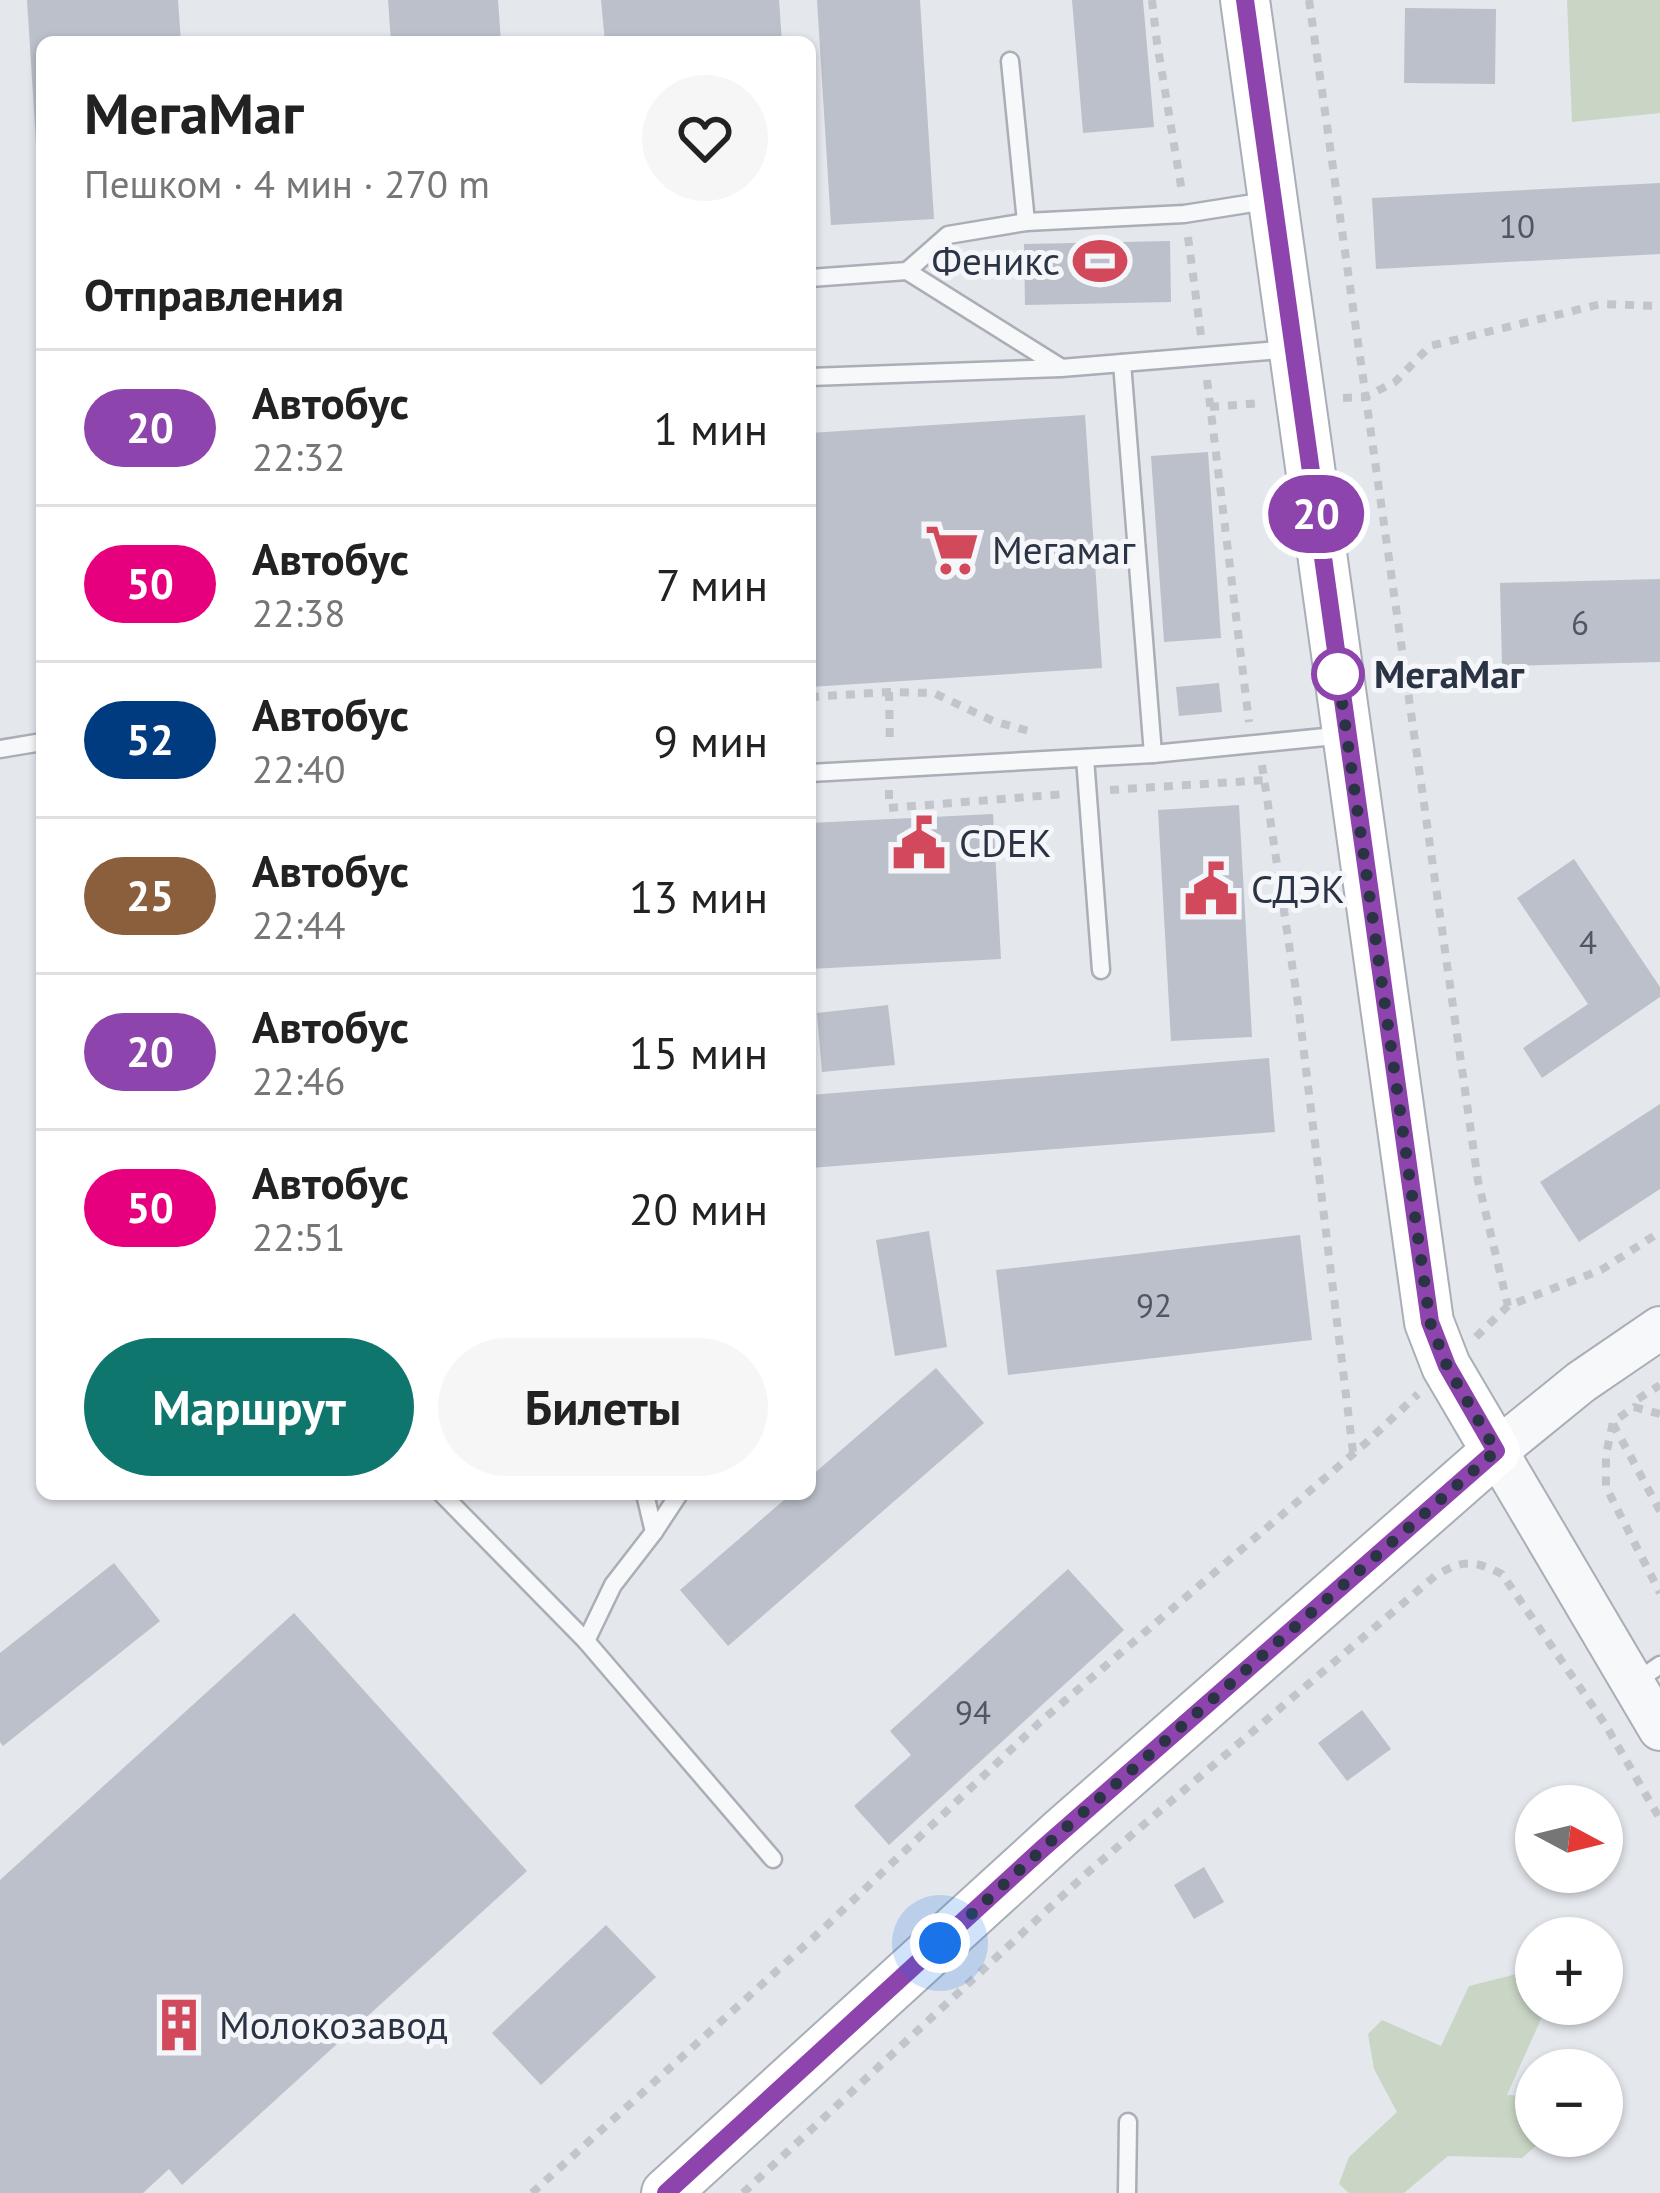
<!DOCTYPE html>
<html lang="ru">
<head>
<meta charset="utf-8">
<style>
	:root { --surface:#fff; --page:#f6f6f6; --text:#222; --muted:#767676; --line:#e0e0e0; --accent:#0f766e }
	body { margin:0; font-family:"PT Sans",sans-serif; background:var(--page); color:var(--text); height:100vh; display:flex; flex-direction:column; font-size:45px; white-space:nowrap }
	* { box-sizing:border-box; margin:0 }
	p { font-size:39px; color:var(--muted) }
	.icon { flex:none; width:66px; height:66px; fill:none; stroke:currentColor; stroke-width:2; stroke-linecap:round; stroke-linejoin:round }
	.map { position:relative; flex:1; overflow:hidden }
	.drawer { position:absolute; left:36px; top:36px; width:780px; height:1464px; display:flex; flex-direction:column; background:var(--surface); border-radius:18px; box-shadow:0 3px 9px #0004 }
	.drawer>* { flex:none }
	.badge { padding:0 24px; border-radius:39px; font-size:42px; line-height:78px }
	.needle { width:78px; rotate:97deg }
	.fabs { position:absolute; left:1515px; top:1785px; display:grid; gap:24px }
	.fabs a { display:grid; place-items:center; width:108px; height:108px; border-radius:50%; background:var(--surface); box-shadow:0 3px 9px #0004; font-size:60px }
	.you { position:absolute; width:60px; height:60px; margin:-30px; border:9px solid #fff; border-radius:50%; background:#1a73e8; box-shadow:0 0 0 18px #1a73e833 }
	.map>.badge { position:absolute; translate:-50% -50%; box-shadow:0 0 0 6px #fff }
	h2 { padding:0 48px; font-size:45px; line-height:108px }
	.round { display:grid; place-items:center; flex:none; width:126px; height:126px; border-radius:63px; background:var(--page) }
	.summary { display:flex; align-items:center; justify-content:space-between; height:204px; padding:0 48px }
	h1 { font-size:57px; font-weight:700; line-height:90px }
	.action { display:flex; gap:24px; margin-top:auto; padding:24px 48px }
	.action a { flex:1; height:138px; border-radius:72px; background:var(--accent); color:#fff; font-size:48px; font-weight:700; line-height:138px; text-align:center }
	.action a+a { background:var(--page); color:var(--text) }
	ul { padding:0; list-style:none }
	li { display:flex; align-items:center; gap:36px; height:156px; padding:0 48px; border-top:3px solid var(--line) }
	li div { flex:1 }
	li b { display:block; font-size:45px }
	li em { font-style:normal }
	li .badge { min-width:132px; font-weight:700; text-align:center }
	.map>svg:first-child { display:block }
</style>
</head>
<body>
<div class="map">
<svg width="1660" height="2193" viewBox="0 0 1660 2193">
	<rect width="100%" height="100%" fill="#e4e7ec"/>
	<!-- green -->
	<g fill="#c9d6c5">
		<path d="M1567,0h93v113l-88,9z"/>
		<path d="M1529,1971l12,48 -34,76 29,1v40h11l-25,22 -74,-2 -44,37h-55l-10,-9 10,-27 48,-45 -23,-43 -6,-35 14,-14 59,26 28,-60z"/>
	</g>
	<!-- building -->
	<g fill="#bbc0ca">
		<path d="M27,0h151l3,42h-139v132h-4z"/>
		<path d="M388,0h110l3,42h-110z"/>
		<path d="M601,0h178l3,42h-177z"/>
		<path d="M817,0h103l14,219 -103,6z"/>
		<path d="M1072,0h71l11,127 -71,6z"/>
		<path d="M1405,8l91,1 -1,75 -91,-1z"/>
		<path d="M1660,183v71l-284,15 -4,-71z"/>
		<path d="M1170,241l1,61 -146,3 -1,-61z"/>
		<path d="M1085,415l17,253 -292,19v-254z"/>
		<path d="M1208,452l13,186 -57,4 -13,-186z"/>
		<path d="M1660,579v83l-158,4 -2,-83z"/>
		<path d="M1219,683l3,29 -43,4 -3,-29z"/>
		<path d="M1239,805l13,232 -81,4 -13,-231z"/>
		<path d="M993,814l8,145 -191,10v-146z"/>
		<path d="M1574,859l86,128v10l-118,81 -19,-30 65,-44 -71,-106z"/>
		<path d="M888,1005l7,60 -73,7 -5,-59z"/>
		<path d="M1269,1058l6,74 -465,36v-73z"/>
		<path d="M1660,1104v85l-81,53 -39,-60z"/>
		<path d="M929,1231l18,116 -52,9 -19,-116z"/>
		<path d="M1300,1235l12,105 -304,35 -12,-105z"/>
		<path d="M936,1368l48,55 -256,223 -48,-56 111,-96h19v-17z"/>
		<path d="M114,1563l46,58 -157,125 -3,-4v-89z"/>
		<path d="M1068,1569l56,61 -235,215 -35,-39 57,-51 -21,-24z"/>
		<path d="M294,1613l233,258 -345,314 -13,-16 -26,24h-143v-313z"/>
		<path d="M1362,1710l29,39 -44,32 -29,-38z"/>
		<path d="M1204,1867l20,35 -30,17 -20,-34z"/>
		<path d="M606,1925l50,52 -115,108 -49,-52z"/>
	</g>
	<g fill="none" stroke-linecap="round" stroke-linejoin="round">
		<defs>
			<g id="service">
				<path d="M1010,61l16,161"/>
				<path d="M907,271l41,-36 78,-13 158,-8 82,-13"/>
				<path d="M810,278l97,-7 153,96"/>
				<path d="M1122,363l31,391"/>
				<path d="M810,377l251,-9 231,-19"/>
				<path d="M0,749l42,-7"/>
				<path d="M1085,758l16,212"/>
				<path d="M810,773l343,-19 192,-19"/>
				<path d="M442,1494l144,147 187,218"/>
				<path d="M654,1532l25,-38"/>
				<path d="M586,1641l27,-56 41,-53 -9,-38"/>
				<path d="M1634,1683l26,-18"/>
				<path d="M1127,2193l1,-71"/>
			</g>
			<path id="tertiary" d="M1660,1328l-79,54 -85,69 164,278"/>
			<path id="secondary" d="M666,2193l396,-361 434,-381 -50,-85 -17,-44 -184,-1322"/>
		</defs>
		<!-- service casing -->
		<use href="#service" stroke="#a9aeb7" stroke-width="21"/>
		<!-- tertiary casing -->
		<use href="#tertiary" stroke="#a9aeb7" stroke-width="46"/>
		<!-- secondary casing -->
		<use href="#secondary" stroke="#a9aeb7" stroke-width="52"/>
		<!-- path -->
		<g stroke="#c2c5cb" stroke-width="8" stroke-dasharray="9 9" stroke-linecap="butt">
			<path d="M1152,0l5,43 25,149"/>
			<path d="M1309,0l169,1181 30,125"/>
			<path d="M1188,237l13,98"/>
			<path d="M1207,380l42,342"/>
			<path d="M1343,398l22,-1 30,-15 35,-36 171,-42 59,2"/>
			<path d="M1210,407l52,-4"/>
			<path d="M889,692l1,53"/>
			<path d="M810,697l79,-5 45,1 59,28 36,10"/>
			<path d="M1262,765l36,239 55,448"/>
			<path d="M889,790v18l176,-14"/>
			<path d="M1110,790l155,-10"/>
			<path d="M1476,1337l32,-31 93,-36 59,-38"/>
			<path d="M1638,1399l22,-14"/>
			<path d="M1660,1414l-26,-7 -21,15 -7,33v32l54,106"/>
			<path d="M1613,1424l47,87"/>
			<path d="M532,2193l292,-265 216,-206 327,-280 51,-48"/>
			<path d="M743,2193l344,-320 348,-297c28,-17 38,-16 67,-2l103,150 55,95"/>
		</g>
		<!-- service -->
		<use href="#service" stroke="#f7f8fa" stroke-width="16"/>
		<!-- tertiary -->
		<use href="#tertiary" stroke="#f7f8fa" stroke-width="42"/>
		<!-- secondary -->
		<use href="#secondary" stroke="#fff" stroke-width="48"/>
	</g>
	<g fill="none" stroke-linecap="round" stroke-linejoin="round">
		<defs>
			<path id="line" d="M666,2193l376,-344 454,-398 -49,-85 -17,-44 -185,-1322"/>
		</defs>
		<!-- line casing -->
		<use href="#line" stroke="#fff" stroke-width="27"/>
		<!-- line -->
		<use href="#line" stroke="#8e44ad" stroke-width="18"/>
		<!-- walk -->
		<path stroke="#2b3445" stroke-width="12" stroke-dasharray="0 21.6" d="M940,1943l121,-111 435,-381 -49,-85 -17,-44 -92,-648"/>
	</g>
	<!-- icons -->
	<defs>
		<symbol id="stadium-bare" viewBox="-9 -9 18 18"><path d="M0-5a6.5 5 0 1 0 0 10a6.5 5 0 1 0 0-10ZM-3.5-1.8h7v3.6h-7Z" fill="#d1495b" stroke="#f4f6f9" stroke-width="2.5" paint-order="stroke"/></symbol>
		<symbol id="supermarket-bare" viewBox="-9 -9 18 18"><path d="M-6-5.5h2.5l.6 2H6L4.5 2H-2.5L-4.4-4H-6ZM-1.5 3.2a1.3 1.3 0 1 0 .1 0ZM3 3.2a1.3 1.3 0 1 0 .1 0Z" fill="#d1495b" stroke="#f4f6f9" stroke-width="2.5" paint-order="stroke"/></symbol>
		<symbol id="civic-bare" viewBox="-9 -9 18 18"><path d="M-.6-6.5H3V-4.5H.6V-3L4-1V1h2V6H-6V1h2V-1L-.6-3ZM-1.2 2.5V6h2.4V2.5Z" fill="#d1495b" stroke="#f4f6f9" stroke-width="2.5" paint-order="stroke"/></symbol>
		<symbol id="building-bare" viewBox="-9 -9 18 18"><path d="M-4-6H4V6H1V3H-1V6H-4ZM-2.5-4.3h1.7v1.8h-1.7ZM.8-4.3h1.7v1.8H.8ZM-2.5-1h1.7V.8h-1.7ZM.8-1h1.7V.8H.8Z" fill="#d1495b" stroke="#f4f6f9" stroke-width="2.5" paint-order="stroke"/></symbol>
	</defs>
	<g fill-rule="evenodd">
		<use href="#stadium-bare" x="1062" y="223" width="76" height="76"/>
		<use href="#supermarket-bare" x="914" y="512" width="76" height="76"/>
		<use href="#civic-bare" x="881" y="805" width="76" height="76"/>
		<use href="#civic-bare" x="1173" y="851" width="76" height="76"/>
		<use href="#building-bare" x="141" y="1987" width="76" height="76"/>
	</g>
	<!-- markers -->
	<circle fill="#fff" stroke="#8e44ad" stroke-width="6" cx="1338" cy="674" r="24"/>
	<g text-anchor="middle" stroke-width="10" stroke-linejoin="round" paint-order="stroke">
		<!-- number labels -->
		<g font-size="33" fill="#4f5766">
			<text x="1517" y="238">10</text>
			<text x="1580" y="635">6</text>
			<text x="1588" y="954">4</text>
			<text x="1154" y="1317">92</text>
			<text x="973" y="1724">94</text>
		</g>
		<!-- poi labels -->
		<g font-size="39" fill="#2b3445" stroke="#f4f6f9" text-anchor="start">
			<text x="1060" y="275" text-anchor="end">Феникс</text>
			<text x="992" y="564">Мегамаг</text>
			<text x="959" y="857">CDEK</text>
			<text x="1251" y="903">СДЭК</text>
			<text x="219" y="2039">Молокозавод</text>
		</g>
		<!-- stop labels -->
		<g font-size="39" font-weight="bold" fill="#2b3445" stroke="#f4f6f9" text-anchor="start">
			<text x="1374" y="688">МегаМаг</text>
		</g>
	</g>
</svg>
<div class="fabs">
<a><svg class="needle" viewBox="-14 -14 28 28"><path d="M0-13l5 13h-10z" fill="#e53935"/><path d="M0 13l5-13h-10z" fill="#767676"/></svg></a>
<a>+</a>
<a>−</a>
</div>
<div class="you" style="left:940px;top:1943px"></div>
<b class="badge" style="left:1316px;top:514px;background:#8e44ad;color:#fff">20</b>
<section class="drawer">
<div class="summary"><div><h1>МегаМаг</h1><p>Пешком · 4 мин · 270 m</p></div><a class="round"><svg class="icon" aria-label="heart" viewBox="0 0 24 24"><path d="M12 20l-8-8c-3-5 5-10 8-4 3-6 11-1 8 4z"/></svg></a></div>
<h2>Отправления</h2>
<ul>
<li><span class="badge" style="background:#8e44ad;color:#fff">20</span><div><b>Автобус</b><p>22:32</p></div><em>1 мин</em></li>
<li><span class="badge" style="background:#e6007e;color:#fff">50</span><div><b>Автобус</b><p>22:38</p></div><em>7 мин</em></li>
<li><span class="badge" style="background:#003b80;color:#fff">52</span><div><b>Автобус</b><p>22:40</p></div><em>9 мин</em></li>
<li><span class="badge" style="background:#8b5e3c;color:#fff">25</span><div><b>Автобус</b><p>22:44</p></div><em>13 мин</em></li>
<li><span class="badge" style="background:#8e44ad;color:#fff">20</span><div><b>Автобус</b><p>22:46</p></div><em>15 мин</em></li>
<li><span class="badge" style="background:#e6007e;color:#fff">50</span><div><b>Автобус</b><p>22:51</p></div><em>20 мин</em></li>
</ul>
<div class="action"><a>Маршрут</a><a>Билеты</a></div>
</section>
</div>
</body>
</html>
